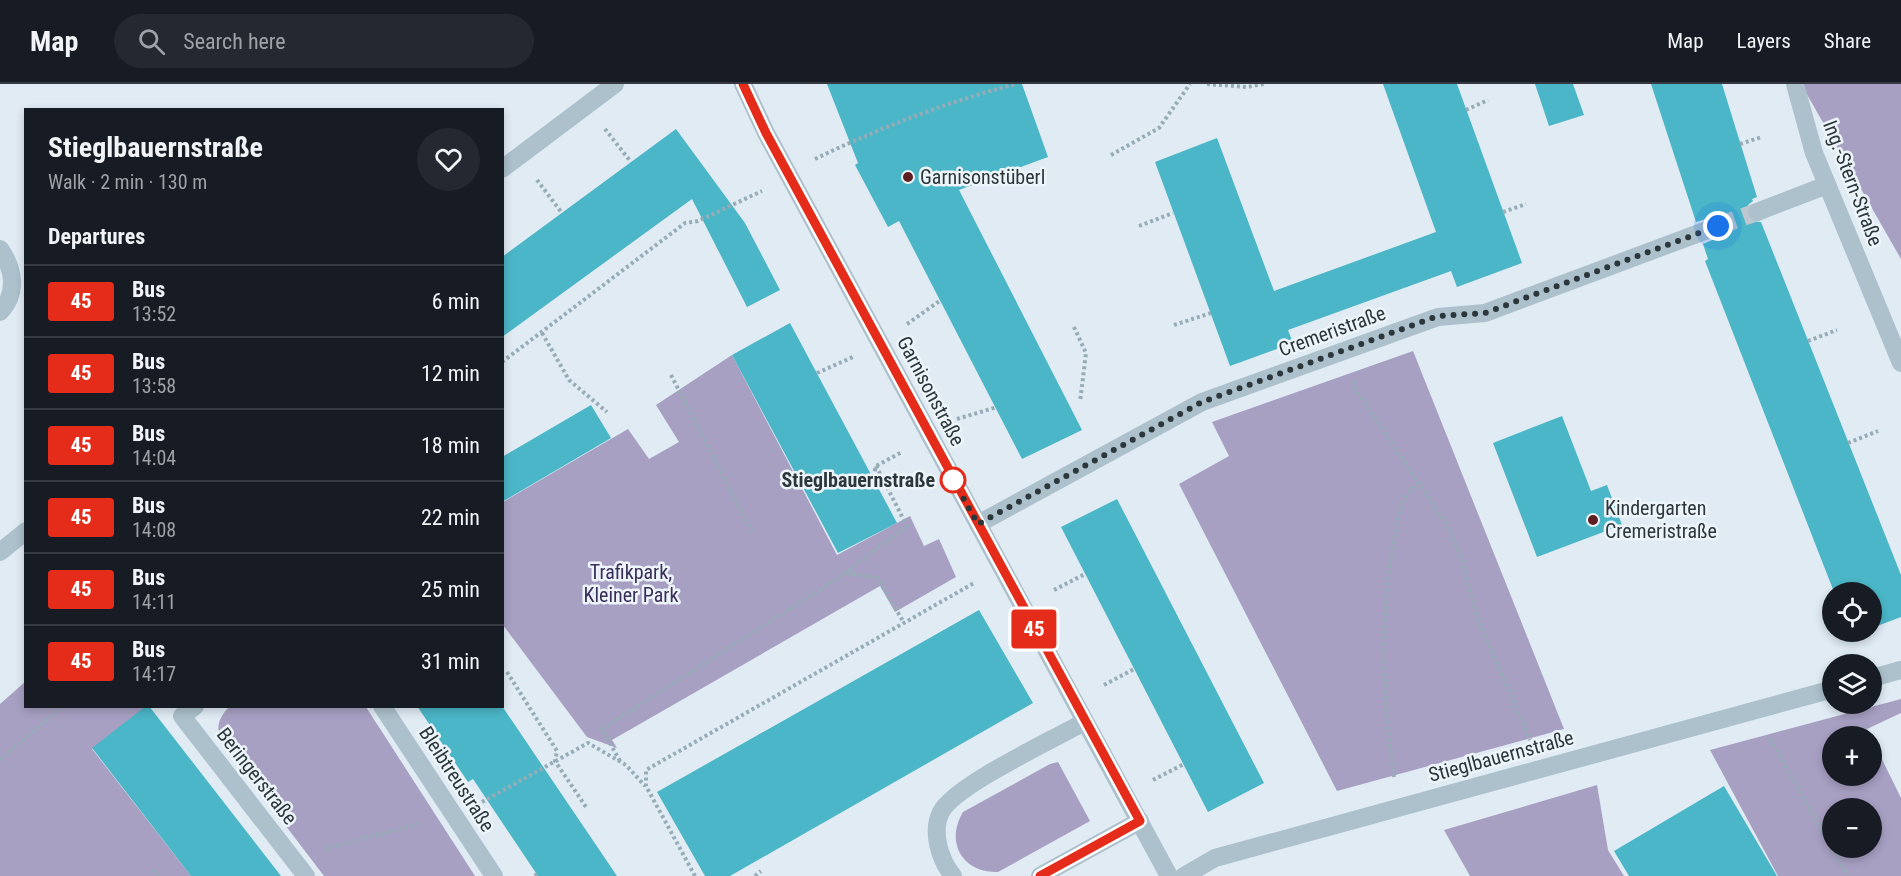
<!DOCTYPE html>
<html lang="en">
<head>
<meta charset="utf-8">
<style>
	:root { --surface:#171b24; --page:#242831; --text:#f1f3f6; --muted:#9ea1a6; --line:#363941 }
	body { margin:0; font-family:"Roboto Condensed",sans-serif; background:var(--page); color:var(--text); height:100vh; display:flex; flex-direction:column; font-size:22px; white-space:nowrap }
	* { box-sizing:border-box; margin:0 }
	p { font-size:20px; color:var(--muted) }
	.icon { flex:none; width:33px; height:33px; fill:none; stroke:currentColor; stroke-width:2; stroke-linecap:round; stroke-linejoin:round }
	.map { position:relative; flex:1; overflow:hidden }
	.details { position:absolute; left:24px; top:24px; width:480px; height:600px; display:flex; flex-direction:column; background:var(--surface); border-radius:0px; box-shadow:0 3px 9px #0003 }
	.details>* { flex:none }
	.badge { padding:0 12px; border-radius:4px; font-size:21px; line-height:39px }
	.tools { position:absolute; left:1822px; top:498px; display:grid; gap:12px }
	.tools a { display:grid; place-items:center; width:60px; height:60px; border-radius:50%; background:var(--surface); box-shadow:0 3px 9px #0003; font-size:30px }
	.you { position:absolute; width:30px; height:30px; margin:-15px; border:4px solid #fff; border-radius:50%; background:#1a73e8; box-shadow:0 0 0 9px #1a73e833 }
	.map>.badge { position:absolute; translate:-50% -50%; box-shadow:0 0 0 3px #fff }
	h2 { padding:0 24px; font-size:22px; line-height:54px }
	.round { display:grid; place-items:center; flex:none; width:63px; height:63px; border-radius:32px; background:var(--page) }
	.head { display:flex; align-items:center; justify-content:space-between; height:102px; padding:0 24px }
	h1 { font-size:28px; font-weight:700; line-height:45px }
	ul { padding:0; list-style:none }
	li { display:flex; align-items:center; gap:18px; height:72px; padding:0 24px; border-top:2px solid var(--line) }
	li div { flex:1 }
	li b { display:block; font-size:22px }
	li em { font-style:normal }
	li .badge { min-width:66px; font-weight:700; text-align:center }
	header { display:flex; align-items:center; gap:36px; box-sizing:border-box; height:84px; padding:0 30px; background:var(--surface); border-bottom:2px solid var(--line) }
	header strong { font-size:28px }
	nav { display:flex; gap:33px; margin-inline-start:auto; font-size:21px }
	.search { width:420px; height:54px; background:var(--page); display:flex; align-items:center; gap:15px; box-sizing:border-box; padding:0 21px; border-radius:33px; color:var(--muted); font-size:22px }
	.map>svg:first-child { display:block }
</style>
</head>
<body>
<header>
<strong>Map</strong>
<div class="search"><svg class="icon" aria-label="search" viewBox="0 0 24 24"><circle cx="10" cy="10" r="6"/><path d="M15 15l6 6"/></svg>Search here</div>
<nav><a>Map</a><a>Layers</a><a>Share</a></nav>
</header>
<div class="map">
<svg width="1901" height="792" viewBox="0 0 1901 792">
	<rect width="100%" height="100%" fill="#e0ebf4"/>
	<!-- green -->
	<g fill="#a8a0c3" fill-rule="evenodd">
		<path d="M1801,0h100v175z"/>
		<path d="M1413,267l151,378 -227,62 -158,-307 50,-28 -17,-34z"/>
		<path d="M732,271l105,200 73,-39 14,30 15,-7 17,38 -61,35 -15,-26 -268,154 5,8 -30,-11 -84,-112v-123l125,-73 21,30 30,-17 -23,-37z"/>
		<path d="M25,598l1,24 120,1 -54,42 99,127h-191v-172z"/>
		<path d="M1901,615v14l-34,16 4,7h-38v40h39v-37l29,59v78h-123l-68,-126zM1833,724h39v40h-39z"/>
		<path d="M229,623h137l109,169h-151l-103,-135c-5,-15 -3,-22 8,-34z"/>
		<path d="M1058,678l32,59 -92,51c-36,1 -53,-30 -35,-60l87,-48z"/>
		<path d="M1597,701l11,65 16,26h-154l-26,-46z"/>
	</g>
	<!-- building -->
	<g fill="#4bb6c7">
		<path d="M827,0h195l26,73 -89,33 123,240 -60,29 -123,-238 -11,6 -33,-62 3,-2z"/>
		<path d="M1383,0h74l65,179 -65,24 -6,-16 -163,59 5,13 -63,23 -75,-204 62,-24 57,153 162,-59z"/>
		<path d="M1535,0h38l11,31 -35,11z"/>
		<path d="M1651,0h71l35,113 -5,2 1,2 -5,4 -2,10 4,6 11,1 140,353v42l-29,11v-36h-38l-129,-331 3,-2 -5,-15 23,-10 3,-11 -10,-8 -23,7z"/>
		<path d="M676,45l69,94 35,67 -33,17 -55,-108 -190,138v-80z"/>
		<path d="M790,239l107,200 -59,30 -106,-198z"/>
		<path d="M591,321l20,33 -109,64v-45z"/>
		<path d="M1562,332l29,75 16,-6 15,40 -85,32 -44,-114z"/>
		<path d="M1117,415l147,284 -56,29 -147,-285z"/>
		<path d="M979,526l54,93 -303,173h-25l-48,-84z"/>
		<path d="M146,622h3l132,170h-90l-99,-128z"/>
		<path d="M417,622h85l115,170h-79l-65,-97 -5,3z"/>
		<path d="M1724,702l53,90h-148l-15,-25z"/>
	</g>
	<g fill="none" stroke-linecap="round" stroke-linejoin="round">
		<!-- street-tunnel -->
		<path stroke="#bcc7cf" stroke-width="18" stroke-dasharray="18 9" stroke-linecap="butt" d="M1718,142l39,-14"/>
		<!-- path -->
		<g stroke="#96adb8" stroke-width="4" stroke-dasharray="3 3" stroke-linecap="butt">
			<path d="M1207,0l40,3 17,-3"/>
			<path d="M1466,26l22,-10"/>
			<path d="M605,45l26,33"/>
			<path d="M1740,60l22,-7"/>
			<path d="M1111,71l48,-27 31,-44"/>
			<path d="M815,75c64,-31 132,-57 201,-75"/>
			<path d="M537,96l25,33"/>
			<path d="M1503,128l23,-8"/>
			<path d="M1139,142l34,-13"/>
			<path d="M907,240l34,-24"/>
			<path d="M1174,241l37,-12"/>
			<path d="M1074,243l12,26 -6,49"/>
			<path d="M542,249l27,47 38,32"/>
			<path d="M1808,257l29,-11"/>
			<path d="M502,278l183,-139 13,-2 64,-30"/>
			<path d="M817,289l36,-16"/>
			<path d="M671,291l81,157"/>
			<path d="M1353,297l5,12 89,132 15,34 14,56 54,125"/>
			<path d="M957,335l40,-12"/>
			<path d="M1848,359l30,-12"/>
			<path d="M873,393l3,-11 26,-14"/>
			<path d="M846,489l32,5 26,45"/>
			<path d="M1054,506l31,-16"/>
			<path d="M507,588l50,79 -2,10 31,46"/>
			<path d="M1104,601l30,-16"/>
			<path d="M1770,655l78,137"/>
			<path d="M0,676l63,-54"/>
			<path d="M620,677l-18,-32 241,-154 64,-49 -31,-60"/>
			<path d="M1394,693c-11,-77 -15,-160 0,-237 3,-14 4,-31 12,-44 2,-5 8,-9 13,-12"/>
			<path d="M1153,696l31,-16"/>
			<path d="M482,718l106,-59 38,22 19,21"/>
			<path d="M324,765l97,-26"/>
			<path d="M153,786l6,6"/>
			<path d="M535,792l2,-2"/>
			<path d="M695,792l-49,-90v-16l328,-187"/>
			<path d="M755,792l6,-5"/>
		</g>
		<!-- lane -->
		<g stroke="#acc1cc" stroke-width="18">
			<path d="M0,165c14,20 18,44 0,63"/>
			<path d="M953,792c-13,-16 -22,-44 -12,-64 14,-27 112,-72 143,-90"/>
			<path d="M1040,792l100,-55"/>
		</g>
		<!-- street -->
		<g stroke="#acc1cc" stroke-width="18">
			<path d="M743,0l23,49 403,743"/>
			<path d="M1795,0l19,69 87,210"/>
			<path d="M502,85l113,-85"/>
			<path d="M1757,128l70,-27"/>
			<path d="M978,440l224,-122 236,-85 47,-4 233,-87"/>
			<path d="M0,468l26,-21"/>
			<path d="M1872,594l29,-8"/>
			<path d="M195,622l-13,10 124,160"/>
			<path d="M382,622l112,170"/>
			<path d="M1184,792l31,-18 618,-169"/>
		</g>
	</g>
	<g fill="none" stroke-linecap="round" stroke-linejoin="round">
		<defs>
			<path id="line" d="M743,0l23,49 374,688 -100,55"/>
		</defs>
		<!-- line casing -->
		<use href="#line" stroke="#fff" stroke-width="14"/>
		<!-- line -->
		<use href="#line" stroke="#e52c1a" stroke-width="9"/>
		<!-- walk -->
		<path stroke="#2b373a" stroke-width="6" stroke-dasharray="0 10.8" d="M953,396l25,44 224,-122 236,-86 47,-3 233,-87"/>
	</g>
	<!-- markers -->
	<g fill="#5d1f21" stroke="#edf5fb" stroke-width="2">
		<circle cx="908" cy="93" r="6"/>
		<circle cx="1593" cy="436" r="6"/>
	</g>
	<circle fill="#fff" stroke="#e52c1a" stroke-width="3" cx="953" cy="396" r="12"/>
	<g text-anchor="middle" stroke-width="5" stroke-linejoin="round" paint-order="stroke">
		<!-- poi labels -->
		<g font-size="20" fill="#2b373a" stroke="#edf5fb" text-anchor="start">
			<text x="920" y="100">Garnisonstüberl</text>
			<text x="1605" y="431">Kindergarten<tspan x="1605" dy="23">Cremeristraße</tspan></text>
		</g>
		<!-- street labels -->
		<g font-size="20" fill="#2b373a" stroke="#edf5fb">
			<text transform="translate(1853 99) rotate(69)" y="7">Ing.-Stern-Straße</text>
			<text transform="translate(1332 247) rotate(-20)" y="7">Cremeristraße</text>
			<text transform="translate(931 307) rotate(62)" y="7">Garnisonstraße</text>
			<text transform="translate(1501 672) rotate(-15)" y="7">Stieglbauernstraße</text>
			<text transform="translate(257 692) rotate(52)" y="7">Beringerstraße</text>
			<text transform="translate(457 695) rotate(57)" y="7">Bleibtreustraße</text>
		</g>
		<!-- stop labels -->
		<g font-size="20" font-weight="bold" fill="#2b373a" stroke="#edf5fb" text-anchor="end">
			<text x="935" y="403">Stieglbauernstraße</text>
		</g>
		<!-- park labels -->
		<g font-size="20" fill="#392e59" stroke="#edf5fb">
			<text x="631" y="495">Trafikpark,<tspan x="631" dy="23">Kleiner Park</tspan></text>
		</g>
	</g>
</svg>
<div class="tools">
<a><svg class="icon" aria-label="locate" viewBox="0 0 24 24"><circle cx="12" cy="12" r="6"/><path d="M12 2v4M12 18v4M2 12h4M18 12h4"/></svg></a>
<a><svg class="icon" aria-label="layers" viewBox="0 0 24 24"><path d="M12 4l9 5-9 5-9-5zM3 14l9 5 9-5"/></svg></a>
<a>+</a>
<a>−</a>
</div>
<div class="you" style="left:1718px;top:142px"></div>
<b class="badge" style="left:1034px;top:545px;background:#e52c1a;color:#fff">45</b>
<section class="details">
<div class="head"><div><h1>Stieglbauernstraße</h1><p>Walk · 2 min · 130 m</p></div><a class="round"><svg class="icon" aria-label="heart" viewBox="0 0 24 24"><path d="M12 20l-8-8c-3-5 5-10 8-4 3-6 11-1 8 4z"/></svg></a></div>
<h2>Departures</h2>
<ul>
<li><span class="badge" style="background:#e52c1a;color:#fff">45</span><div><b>Bus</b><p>13:52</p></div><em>6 min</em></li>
<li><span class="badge" style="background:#e52c1a;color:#fff">45</span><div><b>Bus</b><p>13:58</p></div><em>12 min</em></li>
<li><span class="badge" style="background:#e52c1a;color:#fff">45</span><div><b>Bus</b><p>14:04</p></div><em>18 min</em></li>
<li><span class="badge" style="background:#e52c1a;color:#fff">45</span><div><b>Bus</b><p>14:08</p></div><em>22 min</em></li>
<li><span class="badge" style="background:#e52c1a;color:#fff">45</span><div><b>Bus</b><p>14:11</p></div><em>25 min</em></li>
<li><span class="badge" style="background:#e52c1a;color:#fff">45</span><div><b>Bus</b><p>14:17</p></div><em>31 min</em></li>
</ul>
</section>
</div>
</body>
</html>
